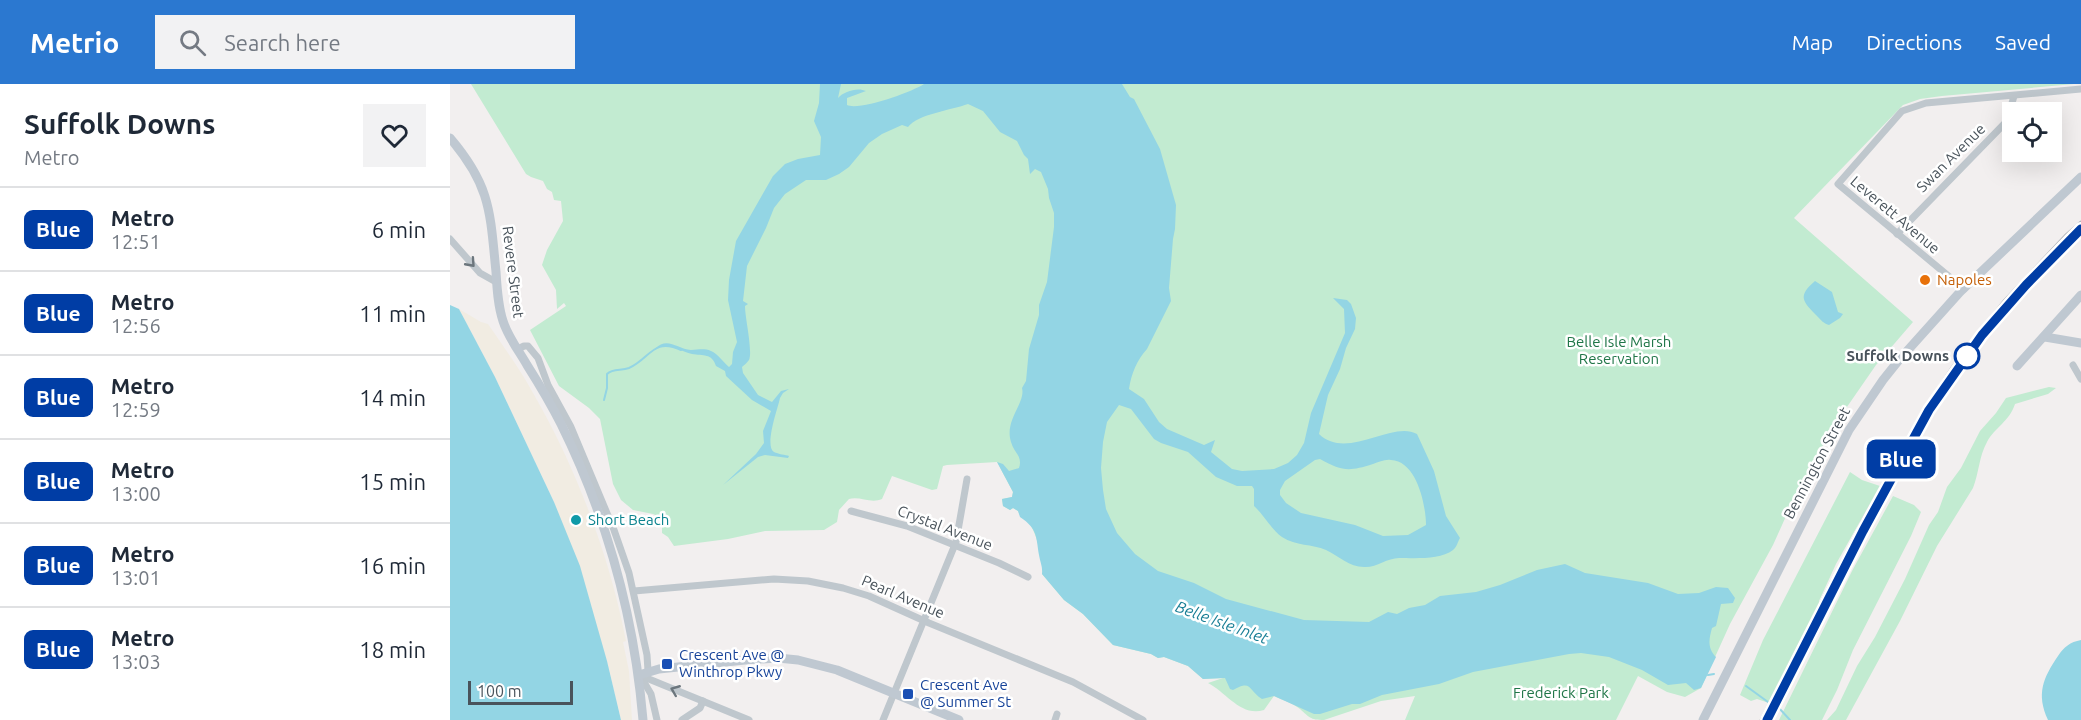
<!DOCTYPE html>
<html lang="en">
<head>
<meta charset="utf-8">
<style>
	:root { --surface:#fff; --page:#f2f2f3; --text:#1f2937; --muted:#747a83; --line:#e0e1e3; --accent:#2b78d0 }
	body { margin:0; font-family:Ubuntu,sans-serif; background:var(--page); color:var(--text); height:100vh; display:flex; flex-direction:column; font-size:22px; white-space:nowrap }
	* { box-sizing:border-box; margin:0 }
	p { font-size:20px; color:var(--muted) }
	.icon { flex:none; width:33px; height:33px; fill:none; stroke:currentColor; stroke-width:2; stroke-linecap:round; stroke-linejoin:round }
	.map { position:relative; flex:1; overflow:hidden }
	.panel { display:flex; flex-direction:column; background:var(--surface); width:450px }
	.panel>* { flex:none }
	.badge { padding:0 12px; border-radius:9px; font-size:21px; line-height:39px }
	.tools { position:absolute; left:1552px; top:18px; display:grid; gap:12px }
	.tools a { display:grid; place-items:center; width:60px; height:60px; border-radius:0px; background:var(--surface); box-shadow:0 6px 24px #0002; font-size:30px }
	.scale { position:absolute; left:18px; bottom:15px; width:105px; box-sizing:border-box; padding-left:6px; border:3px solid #49535b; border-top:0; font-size:16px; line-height:21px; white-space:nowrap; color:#49535b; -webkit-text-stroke:4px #fff; paint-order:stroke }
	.map>.badge { position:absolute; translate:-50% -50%; box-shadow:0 0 0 3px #fff }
	.round { display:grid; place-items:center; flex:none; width:63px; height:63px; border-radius:0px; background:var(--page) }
	.head { display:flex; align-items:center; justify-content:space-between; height:102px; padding:0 24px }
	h1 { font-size:28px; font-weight:700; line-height:45px }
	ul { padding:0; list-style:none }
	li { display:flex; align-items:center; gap:18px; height:84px; padding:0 24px; border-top:2px solid var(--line) }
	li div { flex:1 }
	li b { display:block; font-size:22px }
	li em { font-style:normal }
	li .badge { min-width:66px; font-weight:700; text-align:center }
	header { display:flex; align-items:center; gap:36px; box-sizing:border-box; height:84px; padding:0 30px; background:var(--accent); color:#fff }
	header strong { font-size:28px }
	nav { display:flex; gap:33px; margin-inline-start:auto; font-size:21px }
	.search { width:420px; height:54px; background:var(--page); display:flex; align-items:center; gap:15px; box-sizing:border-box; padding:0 21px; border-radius:0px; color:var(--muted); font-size:22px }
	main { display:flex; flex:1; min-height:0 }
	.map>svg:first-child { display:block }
</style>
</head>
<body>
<header>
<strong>Metrio</strong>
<div class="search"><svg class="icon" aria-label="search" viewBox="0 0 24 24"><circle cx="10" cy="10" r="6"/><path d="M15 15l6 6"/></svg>Search here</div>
<nav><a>Map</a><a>Directions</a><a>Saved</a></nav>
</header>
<main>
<section class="panel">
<div class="head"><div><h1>Suffolk Downs</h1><p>Metro</p></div><a class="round"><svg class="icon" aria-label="heart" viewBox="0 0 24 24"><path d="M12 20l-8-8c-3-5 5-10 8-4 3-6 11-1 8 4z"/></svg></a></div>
<ul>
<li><span class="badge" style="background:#003da5;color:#fff">Blue</span><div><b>Metro</b><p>12:51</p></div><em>6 min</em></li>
<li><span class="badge" style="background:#003da5;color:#fff">Blue</span><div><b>Metro</b><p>12:56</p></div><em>11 min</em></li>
<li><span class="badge" style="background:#003da5;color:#fff">Blue</span><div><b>Metro</b><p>12:59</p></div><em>14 min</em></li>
<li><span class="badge" style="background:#003da5;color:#fff">Blue</span><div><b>Metro</b><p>13:00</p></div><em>15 min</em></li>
<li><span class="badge" style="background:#003da5;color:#fff">Blue</span><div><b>Metro</b><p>13:01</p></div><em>16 min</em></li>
<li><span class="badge" style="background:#003da5;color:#fff">Blue</span><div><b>Metro</b><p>13:03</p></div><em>18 min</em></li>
</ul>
</section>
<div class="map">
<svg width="1631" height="636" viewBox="0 0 1631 636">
	<rect width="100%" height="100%" fill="#f2efef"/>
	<!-- green -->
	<g fill="#c2ebd1">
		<path d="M21,0h1603l-132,12 -22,3 -17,6 -109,113 119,104 -37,43 -45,65 -40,75 -18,40 -43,79 -29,64 -16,9 -18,-5 -29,-16 -22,44h-211l10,-24 -34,5 -57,19c-14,0 -15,-3 -24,-11 -7,-6 -18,-9 -26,-13l-10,14c-23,7 -37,-17 -56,-27l15,-5 -20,1 -15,-13 -24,-9 -6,1 -7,-4 -38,-9 -30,-31 -19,-14 -22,-26c2,-10 -5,-39 -11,-48 -4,-7 -10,-7 -13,-15l-5,-3 -3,2 -7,-4 -1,-7 10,-2 1,-5 -16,-30 -50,3 -4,1 -6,23 -5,1 -40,-14 -10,23c-11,5 -22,-3 -33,0l-10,11 -2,12 -13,8 -59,1 -37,8 -54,7 -6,-9 -6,-4v-15l-9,-4 -20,-4 -12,-10 -8,-16 -13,-65 -11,-11 -30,-22 -29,-56 36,-24 -2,-3 -7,6 -1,-19 -14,-25 5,-15 16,-29 -2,-20 -7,-1 -2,-8 -5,-3 -4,-8 -12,-4 -5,-3z"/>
		<path d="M1599,303l7,1 -8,6 -33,10c-6,18 -20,23 -28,38 -8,14 -8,31 -14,46l-36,58 -37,75 -54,99h-19l9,-10 21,-44 18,-29 30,-58 24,-54 9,-13 9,-25 14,-19 19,-37 16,-18 10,-15z"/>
		<path d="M1400,388l12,8 18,6 -44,78 -17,37v4l-50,98 -12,-4 -6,2 -11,-6 23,-55z"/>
		<path d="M1443,412l21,9 7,7 -10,24 -58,114 -16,40 -15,30h-43l73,-149z"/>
	</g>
	<!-- sand -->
	<path fill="#f1ece2" d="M9,225l22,13 7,2c15,22 32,45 45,69 43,74 77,164 93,248l-3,1 6,29 3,49h-11l-14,-59 -53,-159 -59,-125z"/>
	<!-- water -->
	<g fill="#93d5e4" fill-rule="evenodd">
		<path d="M370,0h21l-3,14c6,-7 20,-11 28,-7l-19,7v7c12,6 65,-13 77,-21h198l8,13 4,2 26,50 16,56 -1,24 -2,10 -4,49 2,13 -24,48c-10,11 -16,25 -18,40l15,10 15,23 8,7 37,16 11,-5 -4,12 21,17 10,2 32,-2 14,-6 9,-8 7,-12 7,-30 34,-80 -1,-24 -11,-11 14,2 4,4 5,14 -1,11 -9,19 -6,21 -12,26 -9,39c28,27 73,-14 98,0l17,37 12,45 14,22c-2,3 -3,9 -7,12 -13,10 -38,8 -54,8 -12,0 -23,10 -35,9 -15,0 -25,-11 -38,-17 -14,-6 -30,-4 -44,-13 -11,-8 -18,-22 -28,-31v-17l-2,-3h-15l-21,-9 -28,-25 -27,-9 -7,-4 -23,-30 -12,-4 -12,17 -4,20 -2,26 2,22 3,19 11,24 18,21 23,17 36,12 32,16 78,21 65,2 19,-10 9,2 12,-6 16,-3 15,-9 36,-4 24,-7 37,-15 28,-6 20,9 63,10 30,11 21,-1 17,-6 12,1 7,10 -2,5 -12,1 -5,22 -4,2c-3,11 -5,20 4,29l-15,31 -7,2 -8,-7 -18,2 -26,-15 -33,-13 -28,-4 -12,1 -96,18 -34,12 -57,11 -22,9h-8l-32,10h-6l-40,-18 -12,3c-14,-9 -10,-20 -29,-9l-3,-1 -5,-11 -22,1 -15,-13 -24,-9 -6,1 -7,-4 -38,-9 -30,-31 -19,-14 -22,-26c1,-7 -2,-12 -3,-19 -3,-18 -1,-26 -19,-38l-2,-6 -5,-3 -3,2 -7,-4 -1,-7 10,-2 1,-5 -16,-30 6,2 6,7 10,-3c4,-12 -5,-15 -8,-26 -7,-22 15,-39 11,-54l4,-7 3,-32 10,-34v-10l8,-23 7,-55v-14l-5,-15 -1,-9 -7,-17 -6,-3 -5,5 -2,-15 -4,-4 -7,-14 -17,-9 -17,-21 -15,-7c-16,6 -50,10 -60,23l-6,-2 -20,9 -13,9 -20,24 -10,7 -13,6h-20l-21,14 -11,14 -8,20 -19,38 -4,35 5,3 -3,2c0,12 8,45 4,54 -2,3 -5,5 -7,7l1,6 15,22 14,7 9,-11 8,-2 -6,4 -3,5c-2,10 -16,48 -6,54 4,2 12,3 15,4l-1,2 -23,-3 -7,2 -35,28 33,-31 8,-11 -1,-12 8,-20 -19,-11 -26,-24 -1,-5 -9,-5c-4,-13 -13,-10 -24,-12 -14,-3 -22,-13 -37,-5 12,-13 22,0 36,1 7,0 13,-2 20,1 7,3 12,11 18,16l3,-3 1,-12 4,-10 -9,-42 1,-20 7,-39 37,-65 12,-12 13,-5 22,-4 1,-18 -7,-16 5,-18zM870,375c22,12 28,13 53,5 6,-2 12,-5 18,-4 26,1 35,46 35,65l-18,10 -25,1 -28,-11 -54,-12 -15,-10 -6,-8v-5l5,-9 30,-21z"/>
		<path d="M1365,197l17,11 6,20 5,2 -3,4 -11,7c-6,-2 -7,-4 -12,-9 -13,-14 -21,-19 -2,-35z"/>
		<path d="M0,221l9,4 36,68 59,125 26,64 27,95 14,59h-171z"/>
		<path d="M1631,556v80h-33c-12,-26 -5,-42 10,-64 6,-9 12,-14 23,-16z"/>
	</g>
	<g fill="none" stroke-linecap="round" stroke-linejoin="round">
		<!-- stream -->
		<g stroke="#93d5e4" stroke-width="2">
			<path d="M154,316l3,-12v-14c6,-6 14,-3 22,-6 21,-9 24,-31 52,-18"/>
			<path d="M1258,591l6,-1"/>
			<path d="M1296,602l22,16"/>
			<path d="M1328,623l12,13"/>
		</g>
		<!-- street -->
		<g stroke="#bfc7cd" stroke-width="7">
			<path d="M1447,150l110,-113 7,-25"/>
			<path d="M0,155l30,34 16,9"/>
			<path d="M1514,205l-126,-105 64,-73 24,-8 155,-14"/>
			<path d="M68,265l6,-3h4l10,12 10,27 23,42 43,103 15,43 18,82 1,16"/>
			<path d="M1623,281l8,14"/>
			<path d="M401,427l56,15 92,37 29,14"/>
			<path d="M184,507l140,-12 34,2 35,7 26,8 60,27 144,59 70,38"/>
			<path d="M189,591l110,45"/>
			<path d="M191,593l10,17 6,26"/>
			<path d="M232,636l18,-12 3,-7"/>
			<path d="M433,636l73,-178 11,-63"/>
			<path d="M605,636l2,-6"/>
		</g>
		<!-- secondary -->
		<g stroke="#bfc8d1" stroke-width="9">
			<path d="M0,54c41,48 40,74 46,134 1,17 2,34 7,49 5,16 16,30 24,44 12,19 24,39 34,59 47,95 73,191 82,296"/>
			<path d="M1595,253l36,6"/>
			<path d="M1567,282l64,-71"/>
			<path d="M189,591l20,-6 86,-9 33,-2 20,2 39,10 122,50"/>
			<path d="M1253,636l146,-290 34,-50 16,-20 61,-68 121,-115"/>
		</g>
		<defs>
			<path id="rail" d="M1312,636l101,-199 63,-113 26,-39 53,-68 61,-65 15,-13"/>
		</defs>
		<!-- rail casing -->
		<use href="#rail" stroke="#b2b5b9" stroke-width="4.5"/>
		<!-- rail -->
		<use href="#rail" stroke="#fff" stroke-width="2" stroke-dasharray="7" stroke-linecap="butt"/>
	</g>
	<!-- one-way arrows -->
	<defs><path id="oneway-chevron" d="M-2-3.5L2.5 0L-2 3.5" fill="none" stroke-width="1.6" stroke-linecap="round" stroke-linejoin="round" transform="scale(1.5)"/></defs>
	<g stroke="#6c767d">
		<use href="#oneway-chevron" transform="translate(21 179) rotate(48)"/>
		<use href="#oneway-chevron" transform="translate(225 606) rotate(-158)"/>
	</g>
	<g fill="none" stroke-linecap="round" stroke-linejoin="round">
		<defs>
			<path id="line" d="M1317,636l96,-189 66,-121 53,-75 44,-50 55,-56"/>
		</defs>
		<!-- line casing -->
		<use href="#line" stroke="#fff" stroke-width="14"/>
		<!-- line -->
		<use href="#line" stroke="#003da5" stroke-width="9"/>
	</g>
	<!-- markers -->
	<circle fill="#e8710a" stroke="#fff" stroke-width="2" cx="1475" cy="196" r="6"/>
	<circle fill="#fff" stroke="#003da5" stroke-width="3" cx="1517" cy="272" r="12"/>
	<circle fill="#0f9aa8" stroke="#fff" stroke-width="2" cx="126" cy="436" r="6"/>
	<g fill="#1a4fb4" stroke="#fff" stroke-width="2">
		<rect x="211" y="574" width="12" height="12" rx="3"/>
		<rect x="452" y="604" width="12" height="12" rx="3"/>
	</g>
	<g text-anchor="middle" stroke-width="5" stroke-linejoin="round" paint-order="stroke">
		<!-- street labels -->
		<g font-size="15" fill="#49535b" stroke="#fff">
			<text transform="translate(1501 74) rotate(-45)" y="5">Swan Avenue</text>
			<text transform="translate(1445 131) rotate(40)" y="5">Leverett Avenue</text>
			<text transform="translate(63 188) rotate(83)" y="5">Revere Street</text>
			<text transform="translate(1367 379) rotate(-62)" y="5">Bennington Street</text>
			<text transform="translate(495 444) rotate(21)" y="5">Crystal Avenue</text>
			<text transform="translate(453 513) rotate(23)" y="5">Pearl Avenue</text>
		</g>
		<!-- food labels -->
		<g font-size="15" fill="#c56008" stroke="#fff" text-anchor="start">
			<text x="1487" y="201">Napoles</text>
		</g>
		<!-- park labels -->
		<g font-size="15" fill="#207648" stroke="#fff">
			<text x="1169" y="263">Belle Isle Marsh<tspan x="1169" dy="17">Reservation</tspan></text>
			<text x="1111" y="614">Frederick Park</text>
		</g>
		<!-- stop labels -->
		<g font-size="15" font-weight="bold" fill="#49535b" stroke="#fff" text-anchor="end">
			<text x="1499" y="277">Suffolk Downs</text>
		</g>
		<!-- culture labels -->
		<g font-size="15" fill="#0d838f" stroke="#fff" text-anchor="start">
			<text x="138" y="441">Short Beach</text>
		</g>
		<!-- transit labels -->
		<g font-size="15" fill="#164399" stroke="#fff" text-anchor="start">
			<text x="229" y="576">Crescent Ave @<tspan x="229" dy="17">Winthrop Pkwy</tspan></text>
			<text x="470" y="606">Crescent Ave<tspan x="470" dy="17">@ Summer St</tspan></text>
		</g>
		<!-- water labels -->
		<g font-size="16" font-style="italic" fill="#1a7f96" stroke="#fff">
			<text transform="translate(772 538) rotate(20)" y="6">Belle Isle Inlet</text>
		</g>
	</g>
</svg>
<div class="tools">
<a><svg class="icon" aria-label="locate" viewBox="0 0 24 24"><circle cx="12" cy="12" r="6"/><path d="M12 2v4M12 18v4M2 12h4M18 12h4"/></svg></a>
</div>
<div class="scale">100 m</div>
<b class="badge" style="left:1451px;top:375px;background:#003da5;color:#fff">Blue</b>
</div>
</main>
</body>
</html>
